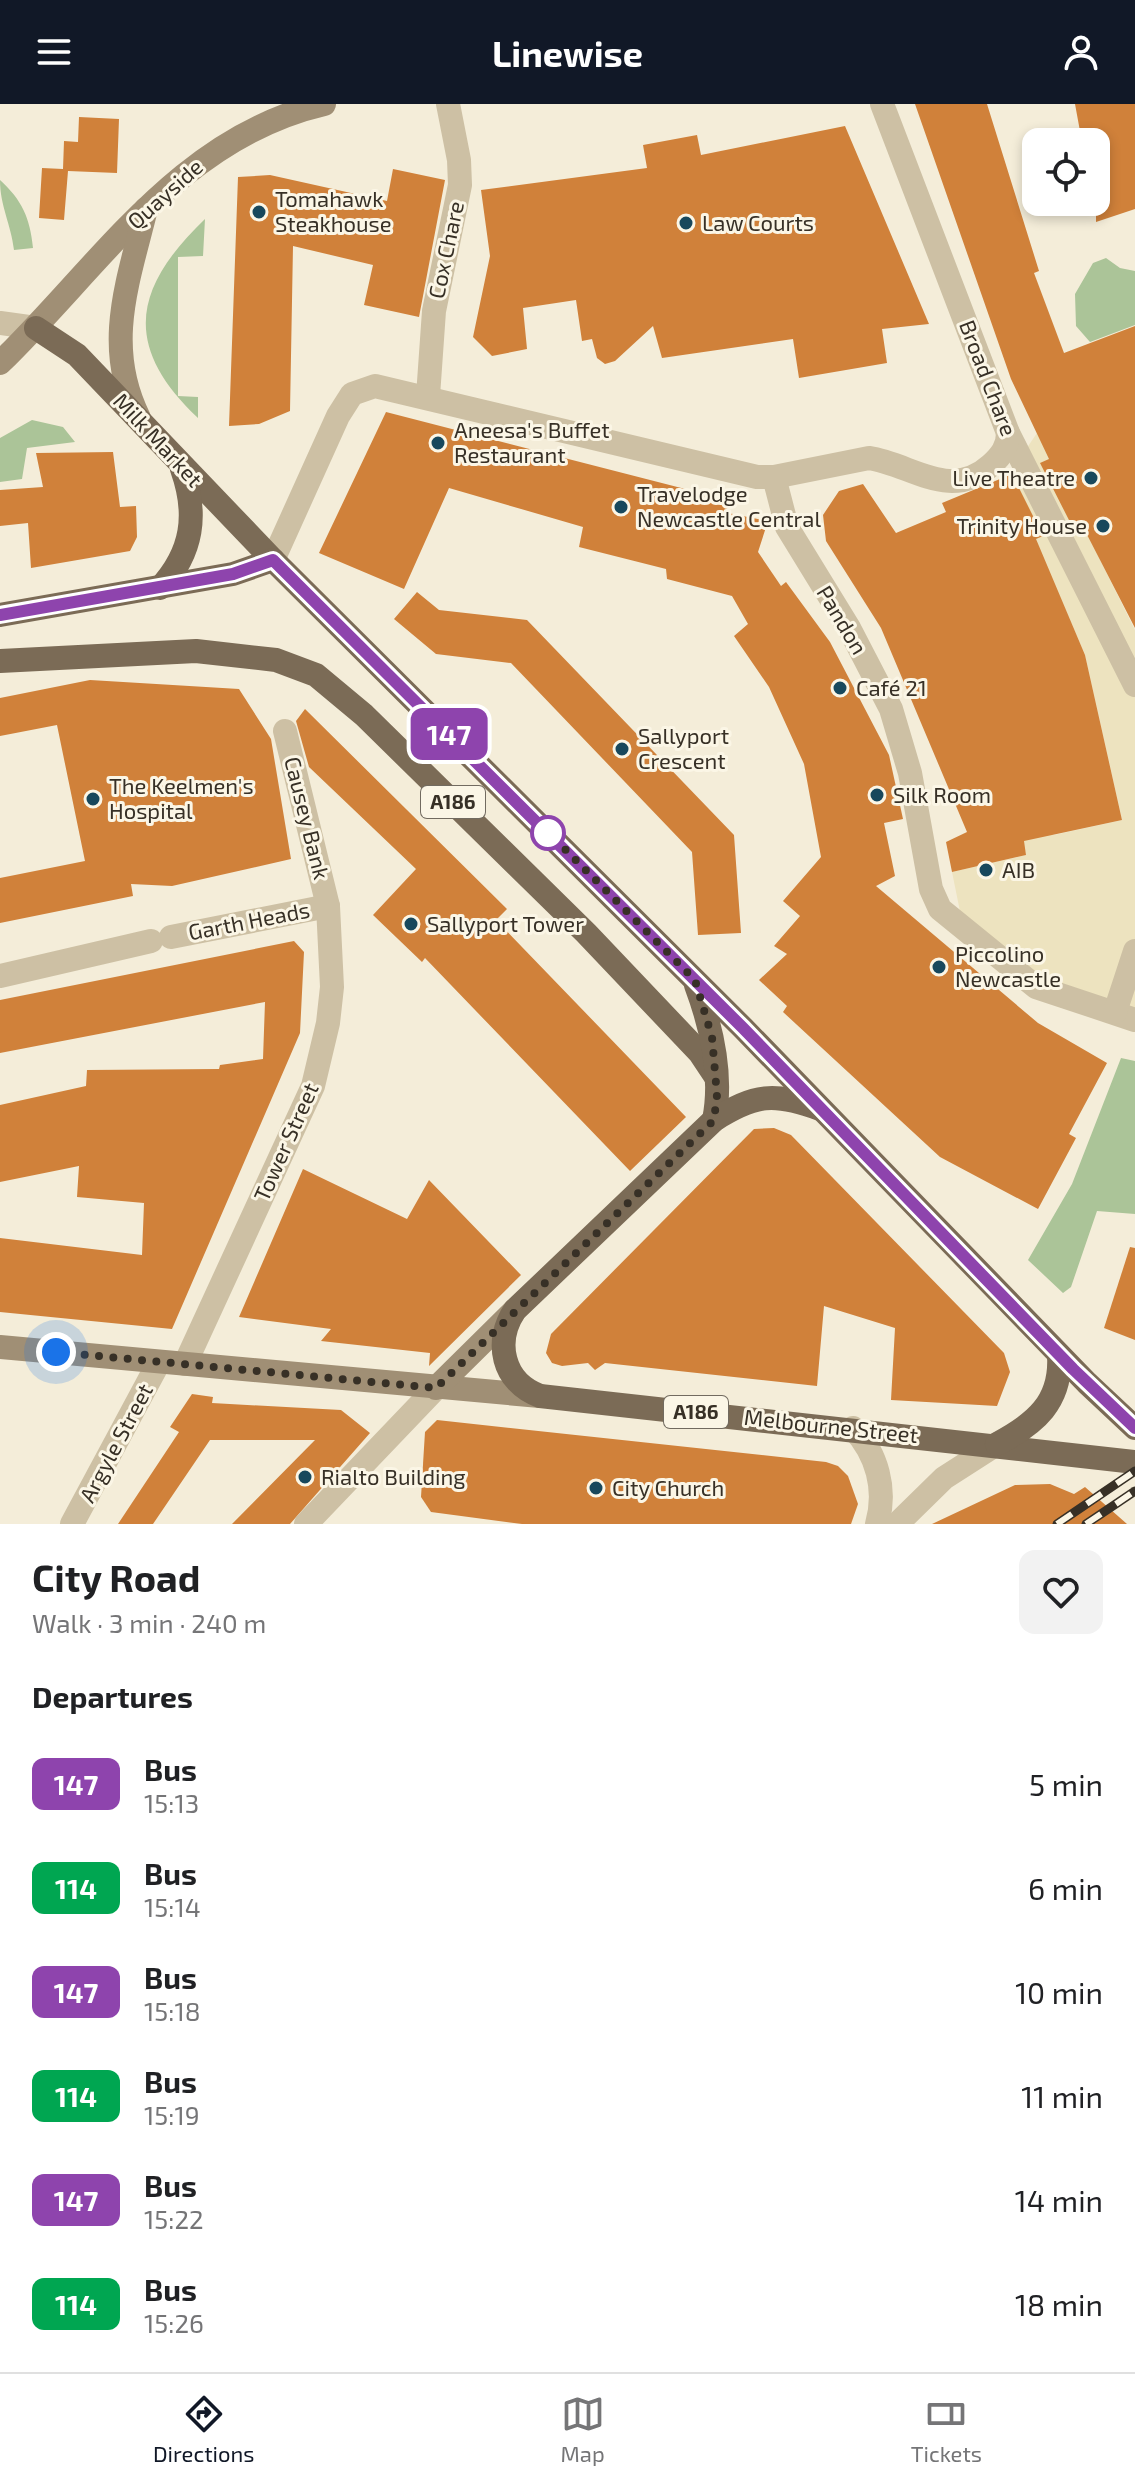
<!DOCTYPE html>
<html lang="en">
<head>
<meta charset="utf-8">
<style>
	:root { --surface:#fff; --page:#f2f2f2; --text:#202124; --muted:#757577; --line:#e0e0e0; --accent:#111827 }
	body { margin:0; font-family:"Exo 2",sans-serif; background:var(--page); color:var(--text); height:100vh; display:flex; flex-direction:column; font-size:30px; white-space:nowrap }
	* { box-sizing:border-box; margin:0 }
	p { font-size:26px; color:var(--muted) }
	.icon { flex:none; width:44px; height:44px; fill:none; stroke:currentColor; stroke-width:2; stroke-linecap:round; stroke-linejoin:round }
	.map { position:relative; height:1420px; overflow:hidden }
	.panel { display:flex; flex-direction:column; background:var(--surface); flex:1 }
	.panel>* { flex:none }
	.badge { padding:0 16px; border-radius:12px; font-size:28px; line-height:52px }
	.controls { position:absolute; left:1022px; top:24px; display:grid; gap:16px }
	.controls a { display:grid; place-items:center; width:88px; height:88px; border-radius:16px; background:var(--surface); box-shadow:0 4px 12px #0003; font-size:40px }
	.you { position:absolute; width:40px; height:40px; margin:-20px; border:6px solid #fff; border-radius:50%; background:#1a73e8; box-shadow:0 0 0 12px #1a73e833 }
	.map>.badge { position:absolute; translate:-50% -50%; box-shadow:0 0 0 4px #fff }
	h2 { padding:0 32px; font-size:30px; line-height:72px }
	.round { display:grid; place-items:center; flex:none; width:84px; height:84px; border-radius:16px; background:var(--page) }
	.overview { display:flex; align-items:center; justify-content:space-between; height:136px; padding:0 32px }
	h1 { font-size:38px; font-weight:700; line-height:60px }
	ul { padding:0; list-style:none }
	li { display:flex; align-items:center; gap:24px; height:104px; padding:0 32px }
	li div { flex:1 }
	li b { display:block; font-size:30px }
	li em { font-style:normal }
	li .badge { min-width:88px; font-weight:700; text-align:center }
	header { display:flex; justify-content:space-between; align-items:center; height:104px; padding:0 32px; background:var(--accent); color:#fff; font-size:36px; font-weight:700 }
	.menu { display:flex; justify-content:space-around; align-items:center; height:112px; border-top:2px solid var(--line); background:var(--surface); font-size:22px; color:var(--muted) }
	.menu a { display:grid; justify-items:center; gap:4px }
	.menu .selected { color:var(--accent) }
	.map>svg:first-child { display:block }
</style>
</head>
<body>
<header><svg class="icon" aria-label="menu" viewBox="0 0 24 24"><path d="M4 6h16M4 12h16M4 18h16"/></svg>Linewise<svg class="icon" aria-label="person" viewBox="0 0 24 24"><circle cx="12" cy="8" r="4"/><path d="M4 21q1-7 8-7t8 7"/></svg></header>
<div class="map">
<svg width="1135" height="1420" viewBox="0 0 1135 1420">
	<rect width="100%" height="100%" fill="#f4edd9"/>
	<!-- green -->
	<g fill="#abc498">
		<path d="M0,76c22,20 30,38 33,68l-19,2c-3,-26 -14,-44 -14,-70z"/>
		<path d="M205,115l-2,37 -25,1v139l20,1v21c-76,-72 -65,-130 7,-199z"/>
		<path d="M1106,154l14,10 15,3v54l-45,17 -14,-16 -1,-32 18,-31z"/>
		<path d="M32,316l31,7 12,15 -48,6 -5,31 -22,3v-44z"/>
		<path d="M1121,954l14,3v153l-38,-3 -26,76 -8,6 -35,-33 44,-76z"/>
	</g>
	<!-- plaza -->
	<path fill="#ede3bf" d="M1037,329l98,197v390l-56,-18 -115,-71 -12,-59 74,-17 -7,-34 35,14 68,-15 -37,-165 -77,-179z"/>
	<!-- building -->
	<g fill="#d0813a">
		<path d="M915,0h72l52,167 -5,2 30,80 71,-27v302l-54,-105 -9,3 -32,-63 9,-4 -38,-80z"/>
		<path d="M1075,0h60v105l-39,13v-80h-14z"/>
		<path d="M79,13l40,2 -2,54 -49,-2 -4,49 -25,-2 3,-50 21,1 1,-28 14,1z"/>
		<path d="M845,22l84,198 -47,5 5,34 -88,15 -6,-39 -131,19 -9,-32 -38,35 -10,3 -8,-6 -5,-19 -10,2 -6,-41 -53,8 4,41 -35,7 -19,-19 17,-81 -9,-66 166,-22 -4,-23 54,-10 4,20z"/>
		<path d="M393,65l52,11 -26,137 -55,-12 9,-40 -80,-19 -3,165 -31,13 -30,2 9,-249 32,-2 117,26z"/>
		<path d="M386,308l342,88v13l40,8 -10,31 23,34 5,-4 44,60 59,113 14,64 -19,4 11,53 -19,10 162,137 69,40 -38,71 7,4 -38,71 -98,-52 -157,-145 4,-6 -28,-26 28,-26 -13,-8 26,-30 -17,-15 38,-44 -17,-93 -35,-77 -35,-51 14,-12 -16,-28 -65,-17 -1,-10 -87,-22 4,-20 -134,-39 -45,101 -85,-36z"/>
		<path d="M113,348l7,55 16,-1 1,31 -7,14 -99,17 -3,-45 -28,3v-36l43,-3 -7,-34z"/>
		<path d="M1012,370l31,62 -7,3 49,116 37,165 -98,21 2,14 -74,17 -6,-30 21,-10 -86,-204 -55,-87 -3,-26 16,-24 24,-7 33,49 50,-21 -4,-9z"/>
		<path d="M417,488l22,18 88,10 207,215 7,98 -43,2 -6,-83 -181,-189 -75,-9 -42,-35z"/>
		<path d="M90,576l149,9 32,50 20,120 -119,27 -41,-2 2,12 -133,27v-45l85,-17 -28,-136 -57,11v-38z"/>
		<path d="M305,605l202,200 -11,11 190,197 -56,54 -205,-213 -3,4 -49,-47 43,-46 -107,-102 -13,-46z"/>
		<path d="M294,837l10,11 -4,81 -128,296 -172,-17v-74l142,17 2,-52 -67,-6 2,-31 -79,16v-77l86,-19 1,-16 132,-1 1,-4 43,-6 2,-57 -265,51v-53z"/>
		<path d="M774,1024l17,7 213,218 6,19 -13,34 -106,-6 4,-72 -71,-22 -7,80 -212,-23 -10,7 -7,-7 -26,3 -10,-3 -6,-10 5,-19 203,-205z"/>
		<path d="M303,1065l104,50 22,-39 92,95 -92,91 1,-13 -109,-12 10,-12 -92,-12z"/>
		<path d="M1130,1143l5,1v92l-31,-12z"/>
		<path d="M192,1290l21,3 -1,6 129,7 29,23 -80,91h-58l83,-84h-105l-57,84h-35l61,-92 -9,-5z"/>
		<path d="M437,1316l389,42 12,4 10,10 10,28 -7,20h-329l-91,-12 -10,-15 4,-65z"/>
		<path d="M1050,1380l24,10 11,-7 42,37h-195l83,-39z"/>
	</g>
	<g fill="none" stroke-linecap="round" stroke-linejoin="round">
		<!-- street -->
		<g stroke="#cdc0a4" stroke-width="24">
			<path d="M882,0l126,329 127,252"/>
			<path d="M0,219l36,5"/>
			<path d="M428,292l6,-85 26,-126 -1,-25 -11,-56"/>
			<path d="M774,373l13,50 62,101 42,81 19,64 21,116 9,20 96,78 99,33"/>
			<path d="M273,456l65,-144 14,-22 23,-8 382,91h17l95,-19c42,6 81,44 122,7 10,-9 17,-18 17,-32"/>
			<path d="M171,833l157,-31"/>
			<path d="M0,872l151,-35"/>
			<path d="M1115,908l20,-61"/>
			<path d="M185,1260l128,-278 15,-63 4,-36 -4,-81 -43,-175"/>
			<path d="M853,1324c24,26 34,61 24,96"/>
			<path d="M72,1420l87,-162"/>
			<path d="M306,1420l130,-136"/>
			<path d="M897,1420l47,-46 53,-34"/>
		</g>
		<!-- secondary -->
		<g stroke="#a08f75" stroke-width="24">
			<path d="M0,259c100,-97 180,-226 324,-259"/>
			<path d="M139,314c-36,-72 -11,-136 7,-209"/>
			<path d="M0,1243l540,49"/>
			<path d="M436,1284l79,-78"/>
		</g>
		<!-- primary -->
		<g stroke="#7b6b56" stroke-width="24">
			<path d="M36,224l41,27 196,205 470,468 344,355 48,45"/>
			<path d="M160,484c33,-36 38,-74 22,-119"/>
			<path d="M0,511l233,-41 40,-14"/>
			<path d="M0,557l196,-10 80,9 40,15 48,40 222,218 114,120 16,24"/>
			<path d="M696,881c16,43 27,90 18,135"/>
			<path d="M820,1005c-46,-17 -65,-15 -106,11l-199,190c-21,31 -13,72 25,86l595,66"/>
			<path d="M997,1340c38,-20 65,-42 62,-89"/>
		</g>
		<defs>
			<g id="rail">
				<path d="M1057,1420l78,-53"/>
				<path d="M1086,1420l49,-33"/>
			</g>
		</defs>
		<!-- rail casing -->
		<use href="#rail" stroke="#373026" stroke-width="9"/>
		<!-- rail -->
		<use href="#rail" stroke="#fbf6e6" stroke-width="6" stroke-dasharray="18" stroke-linecap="butt"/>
	</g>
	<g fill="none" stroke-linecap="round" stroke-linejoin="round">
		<defs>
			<path id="line" d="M0,511l233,-41 40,-14 470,468 330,341 62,59"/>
		</defs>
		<!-- line casing -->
		<use href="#line" stroke="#fff" stroke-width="18"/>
		<!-- line -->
		<use href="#line" stroke="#8e44ad" stroke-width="12"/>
		<!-- walk -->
		<path stroke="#373026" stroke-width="8" stroke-dasharray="0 14.4" d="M56,1248l380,36 278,-268 3,-25 -5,-58 -17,-57 -153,-154 6,7"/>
	</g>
	<!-- markers -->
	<g fill="#18485c" stroke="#fbf6e6" stroke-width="3">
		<circle cx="259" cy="108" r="8"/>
		<circle cx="686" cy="119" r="8"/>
		<circle cx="438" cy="339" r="8"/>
		<circle cx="1091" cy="374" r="8"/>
		<circle cx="621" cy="403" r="8"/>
		<circle cx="1103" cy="422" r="8"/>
		<circle cx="840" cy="584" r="8"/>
		<circle cx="622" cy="645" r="8"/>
		<circle cx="877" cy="691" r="8"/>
		<circle cx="93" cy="695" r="8"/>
		<circle cx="986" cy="766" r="8"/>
		<circle cx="411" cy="820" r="8"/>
		<circle cx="939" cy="863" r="8"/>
		<circle cx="305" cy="1373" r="8"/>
		<circle cx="596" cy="1384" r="8"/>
	</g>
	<circle fill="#fff" stroke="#8e44ad" stroke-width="4" cx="548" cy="729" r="16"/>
	<g text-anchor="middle" stroke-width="6" stroke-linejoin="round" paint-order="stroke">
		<!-- shield labels -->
		<g fill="#fbf6e6" stroke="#726b60" stroke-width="2">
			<rect x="421" y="682" width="64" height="32" rx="6"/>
			<rect x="664" y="1292" width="64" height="32" rx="6"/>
		</g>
		<g font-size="20" font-weight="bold" fill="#373026">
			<text x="453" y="705">A186</text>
			<text x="696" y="1315">A186</text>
		</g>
		<!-- street labels -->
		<g font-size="22" fill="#373026" stroke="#fbf6e6">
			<text transform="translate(165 90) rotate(-42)" y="8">Quayside</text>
			<text transform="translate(446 146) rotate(-78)" y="8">Cox Chare</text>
			<text transform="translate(988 274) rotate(69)" y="8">Broad Chare</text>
			<text transform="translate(158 336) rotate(47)" y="8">Milk Market</text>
			<text transform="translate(842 516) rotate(59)" y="8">Pandon</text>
			<text transform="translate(307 714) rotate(76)" y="8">Causey Bank</text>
			<text transform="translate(249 817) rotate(-11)" y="8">Garth Heads</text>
			<text transform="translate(286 1038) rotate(-66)" y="8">Tower Street</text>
			<text transform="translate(831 1322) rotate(6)" y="8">Melbourne Street</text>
			<text transform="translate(116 1339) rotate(-62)" y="8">Argyle Street</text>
		</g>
		<!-- poi labels -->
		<g font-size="22" fill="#373026" stroke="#fbf6e6" text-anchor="start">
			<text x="275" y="103">Tomahawk<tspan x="275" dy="25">Steakhouse</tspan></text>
			<text x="702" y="127">Law Courts</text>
			<text x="454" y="334">Aneesa's Buffet<tspan x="454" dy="25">Restaurant</tspan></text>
			<text x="1075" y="382" text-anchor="end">Live Theatre</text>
			<text x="637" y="398">Travelodge<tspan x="637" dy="25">Newcastle Central</tspan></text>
			<text x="1087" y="430" text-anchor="end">Trinity House</text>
			<text x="856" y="592">Café 21</text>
			<text x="638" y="640">Sallyport<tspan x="638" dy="25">Crescent</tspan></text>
			<text x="109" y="690">The Keelmen's<tspan x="109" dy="25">Hospital</tspan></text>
			<text x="893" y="699">Silk Room</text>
			<text x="1002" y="774">AIB</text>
			<text x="427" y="828">Sallyport Tower</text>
			<text x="955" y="858">Piccolino<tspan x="955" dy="25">Newcastle</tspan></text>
			<text x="321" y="1381">Rialto Building</text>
			<text x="612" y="1392">City Church</text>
		</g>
	</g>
</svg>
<div class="controls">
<a><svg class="icon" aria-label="locate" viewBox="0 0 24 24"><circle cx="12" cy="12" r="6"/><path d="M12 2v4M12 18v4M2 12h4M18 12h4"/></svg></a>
</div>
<div class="you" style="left:56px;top:1248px"></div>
<b class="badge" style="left:449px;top:630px;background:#8e44ad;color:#fff">147</b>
</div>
<section class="panel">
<div class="overview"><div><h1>City Road</h1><p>Walk · 3 min · 240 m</p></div><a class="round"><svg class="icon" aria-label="heart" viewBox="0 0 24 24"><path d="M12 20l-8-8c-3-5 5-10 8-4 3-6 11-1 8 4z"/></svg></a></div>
<h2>Departures</h2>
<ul>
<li><span class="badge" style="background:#8e44ad;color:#fff">147</span><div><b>Bus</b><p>15:13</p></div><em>5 min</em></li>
<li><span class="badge" style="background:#00a651;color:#fff">114</span><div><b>Bus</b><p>15:14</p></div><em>6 min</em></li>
<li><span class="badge" style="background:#8e44ad;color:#fff">147</span><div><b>Bus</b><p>15:18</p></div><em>10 min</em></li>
<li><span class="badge" style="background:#00a651;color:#fff">114</span><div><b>Bus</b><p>15:19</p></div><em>11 min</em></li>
<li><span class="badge" style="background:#8e44ad;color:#fff">147</span><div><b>Bus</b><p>15:22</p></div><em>14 min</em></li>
<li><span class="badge" style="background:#00a651;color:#fff">114</span><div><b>Bus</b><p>15:26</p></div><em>18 min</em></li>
</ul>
</section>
<nav class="menu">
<a class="selected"><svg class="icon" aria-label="directions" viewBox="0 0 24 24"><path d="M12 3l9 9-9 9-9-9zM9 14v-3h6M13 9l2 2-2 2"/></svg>Directions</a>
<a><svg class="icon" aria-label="map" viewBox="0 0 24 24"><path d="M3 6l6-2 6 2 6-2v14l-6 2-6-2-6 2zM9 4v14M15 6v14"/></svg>Map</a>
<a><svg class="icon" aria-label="tickets" viewBox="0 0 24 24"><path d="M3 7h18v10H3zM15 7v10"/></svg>Tickets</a>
</nav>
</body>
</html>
